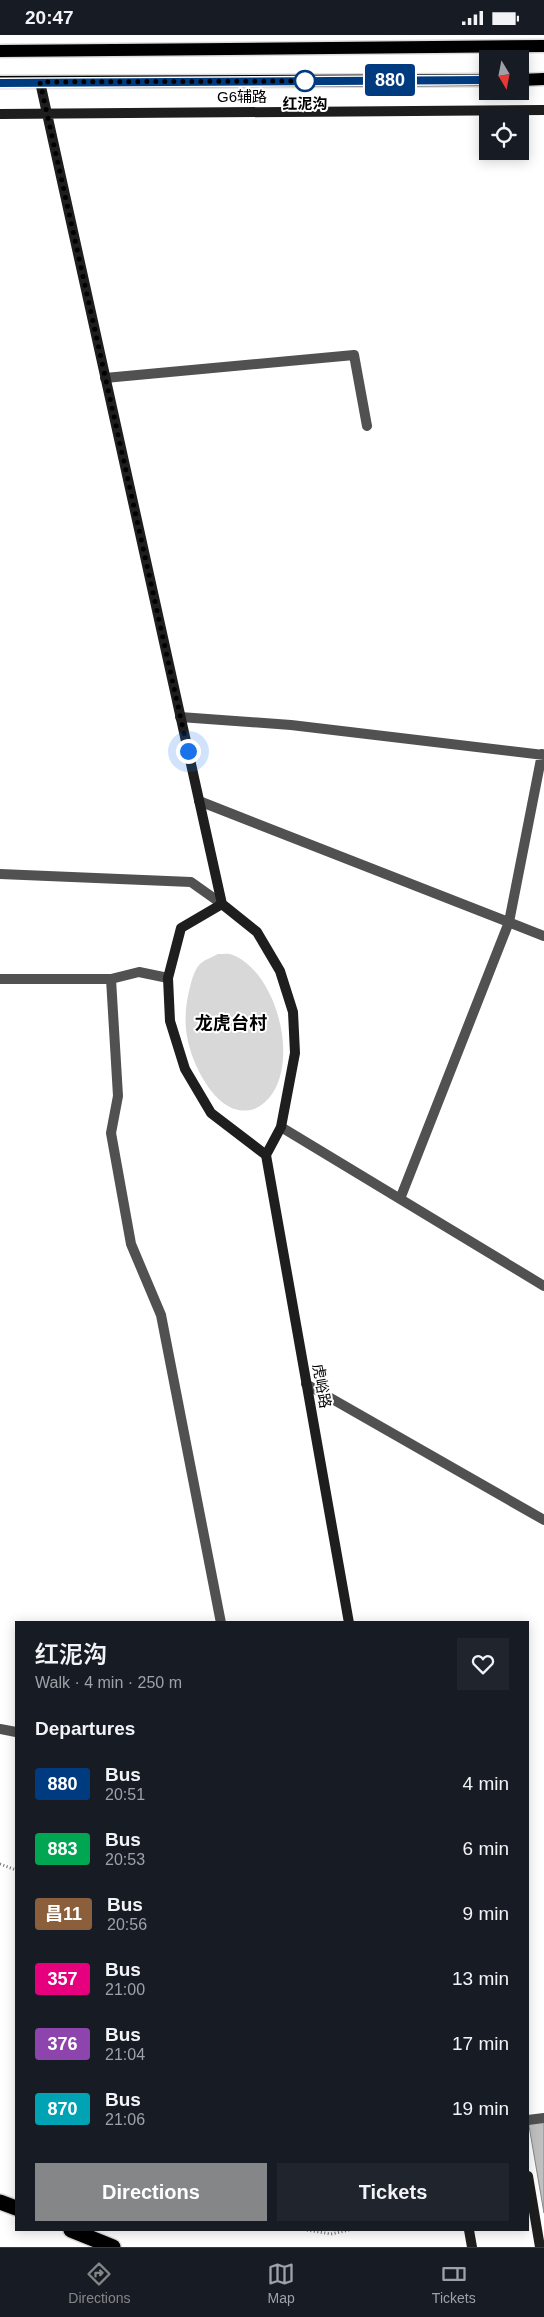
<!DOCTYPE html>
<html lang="en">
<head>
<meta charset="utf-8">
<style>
  :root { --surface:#171b24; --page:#20242c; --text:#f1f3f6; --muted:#9ea1a6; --line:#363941; --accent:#858687 }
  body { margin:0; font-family:Helvetica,"Noto Sans SC",sans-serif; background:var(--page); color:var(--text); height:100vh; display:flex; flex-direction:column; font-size:19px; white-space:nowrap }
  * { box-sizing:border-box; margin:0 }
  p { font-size:16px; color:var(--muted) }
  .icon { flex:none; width:28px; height:28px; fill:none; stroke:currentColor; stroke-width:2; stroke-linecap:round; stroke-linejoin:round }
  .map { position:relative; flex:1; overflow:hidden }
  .side { position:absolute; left:15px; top:1586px; width:514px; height:610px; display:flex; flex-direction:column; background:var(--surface); border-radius:0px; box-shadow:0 2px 12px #0003 }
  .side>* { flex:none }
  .badge { padding:0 10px; border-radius:4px; font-size:18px; line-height:32px }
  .needle { width:32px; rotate:170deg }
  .fabs { position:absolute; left:479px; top:15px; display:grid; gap:10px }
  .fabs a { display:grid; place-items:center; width:50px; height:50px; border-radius:0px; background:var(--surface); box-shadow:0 2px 12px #0003; font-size:25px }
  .you { position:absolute; width:25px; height:25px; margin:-12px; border:4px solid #fff; border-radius:50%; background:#1a73e8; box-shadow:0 0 0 8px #1a73e833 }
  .map>.badge { position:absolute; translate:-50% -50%; box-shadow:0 0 0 2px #fff }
  h2 { padding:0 20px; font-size:19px; line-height:45px }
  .round { display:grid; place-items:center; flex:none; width:52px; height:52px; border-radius:0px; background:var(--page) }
  .summary { display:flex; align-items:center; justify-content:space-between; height:85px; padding:0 20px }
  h1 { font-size:24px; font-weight:600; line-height:38px }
  .primary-button { display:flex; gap:10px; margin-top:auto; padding:10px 20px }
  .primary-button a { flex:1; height:58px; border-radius:0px; background:var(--accent); color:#fff; font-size:20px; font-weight:600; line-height:58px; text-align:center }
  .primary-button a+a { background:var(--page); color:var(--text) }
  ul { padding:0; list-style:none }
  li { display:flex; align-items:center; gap:15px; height:65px; padding:0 20px }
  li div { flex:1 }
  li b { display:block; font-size:19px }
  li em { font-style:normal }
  li .badge { min-width:55px; font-weight:700; text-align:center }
  .status { display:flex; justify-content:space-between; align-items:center; height:35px; padding:0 25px; background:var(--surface); direction:ltr }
  .status svg { height:14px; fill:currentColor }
  .tabs { display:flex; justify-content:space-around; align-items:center; height:70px; border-top:1px solid var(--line); background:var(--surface); font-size:14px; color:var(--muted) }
  .tabs a { display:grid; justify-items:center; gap:2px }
  .tabs .selected { color:var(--accent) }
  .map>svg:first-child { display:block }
  .green { fill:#d8d8d8 }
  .building { fill:#c0c0c0; stroke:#868686 }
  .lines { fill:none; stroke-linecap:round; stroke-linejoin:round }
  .primary-casing { stroke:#dbdbdb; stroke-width:15 }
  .highway-casing { stroke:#dbdbdb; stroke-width:18 }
  .path { stroke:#737373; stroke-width:3; stroke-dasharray:1 2.5; stroke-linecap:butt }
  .lane { stroke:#515151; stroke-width:10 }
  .street { stroke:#515151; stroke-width:10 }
  .secondary { stroke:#1e1e1e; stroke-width:10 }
  .primary { stroke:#000; stroke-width:12 }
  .highway { stroke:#000; stroke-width:15 }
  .line-casing { stroke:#fff; stroke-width:11 }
  .line { stroke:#003b80; stroke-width:8 }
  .walk { stroke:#000; stroke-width:5; stroke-dasharray:0 9 }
  .stop-dot { fill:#fff; stroke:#003b80; stroke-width:2.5 }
  .labels { text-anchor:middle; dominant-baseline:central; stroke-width:4; stroke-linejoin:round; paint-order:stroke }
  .street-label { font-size:15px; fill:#000; stroke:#fff }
  .stop-label { font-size:15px; font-weight:bold; fill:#000; stroke:#fff }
  .quarter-label { font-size:18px; font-weight:bold; fill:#000; stroke:#fff }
</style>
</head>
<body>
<div class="status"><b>20:47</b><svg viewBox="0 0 49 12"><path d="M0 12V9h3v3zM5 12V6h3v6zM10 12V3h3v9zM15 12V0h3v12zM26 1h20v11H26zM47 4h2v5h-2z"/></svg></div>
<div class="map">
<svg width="544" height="2212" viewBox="0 0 544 2212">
  <rect width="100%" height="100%" fill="#fff"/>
  <path class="green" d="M218 919C223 919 229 918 233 920 277 938 300 1027 269 1063 265 1067 260 1072 254 1074 218 1086 191 1028 187 1001 184 984 186 967 190 952 192 944 195 933 201 928 206 924 213 922 218 919Z"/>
  <path class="building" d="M544 2082V2178L528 2085Z"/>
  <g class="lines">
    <defs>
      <path id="primary" d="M0 16 544 11
        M520 45 544 44
        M0 47 488 45"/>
      <path id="highway" d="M0 2167 16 2173
        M71 2195 113 2212"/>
    </defs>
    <use href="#primary" class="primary-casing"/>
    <use href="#highway" class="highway-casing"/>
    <path class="path" d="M0 1829 16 1835
      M307 2195 331 2199 349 2195"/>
    <path class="lane" d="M105 343 354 320 367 391"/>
    <path class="street" d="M180 682 291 690 544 720
      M199 766 544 901
      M0 839 191 847 222 869
      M168 943 139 937 111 944 118 1061 111 1098 131 1209 161 1280 221 1588
      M0 944H111
      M281 1092 544 1251
      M400 1164 509 887 542 719
      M306 1349 544 1485
      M0 1694 16 1697
      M528 2085 544 2083"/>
    <path class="secondary" d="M40 47 222 869 257 897 280 936 293 977 295 1018 281 1092 266 1120 211 1078 185 1034 170 986 168 943 181 893 222 869
      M0 79 544 75
      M266 1120 349 1588
      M528 2141 540 2212
      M469 2195 472 2212"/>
    <use href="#primary" class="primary"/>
    <use href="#highway" class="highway"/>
  </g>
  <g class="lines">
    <defs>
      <path id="line" d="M0 48 488 45"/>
    </defs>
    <use href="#line" class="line-casing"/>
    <use href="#line" class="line"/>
    <path class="walk" d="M188 716 40 47 305 46"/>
  </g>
  <circle class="stop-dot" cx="305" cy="46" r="10"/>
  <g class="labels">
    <g class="street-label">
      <text x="242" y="61">G6辅路</text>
      <text transform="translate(322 1351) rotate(80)">虎峪路</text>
    </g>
    <g class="stop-label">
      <text x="305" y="68">红泥沟</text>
    </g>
    <g class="quarter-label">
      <text x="231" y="988">龙虎台村</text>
    </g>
  </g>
</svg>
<div class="fabs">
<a><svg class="needle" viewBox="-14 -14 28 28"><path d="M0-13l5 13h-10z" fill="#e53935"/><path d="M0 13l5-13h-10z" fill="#9ea1a6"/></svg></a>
<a><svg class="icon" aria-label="locate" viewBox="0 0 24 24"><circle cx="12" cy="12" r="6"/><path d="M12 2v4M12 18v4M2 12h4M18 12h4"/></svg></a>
</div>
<div class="you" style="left:188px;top:716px"></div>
<b class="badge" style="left:390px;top:45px;background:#003b80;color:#fff">880</b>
<section class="side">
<div class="summary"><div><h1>红泥沟</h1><p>Walk · 4 min · 250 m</p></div><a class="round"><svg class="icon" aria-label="heart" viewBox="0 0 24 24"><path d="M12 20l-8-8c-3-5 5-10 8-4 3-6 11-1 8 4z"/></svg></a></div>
<h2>Departures</h2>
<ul>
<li><span class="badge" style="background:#003b80;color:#fff">880</span><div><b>Bus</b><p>20:51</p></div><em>4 min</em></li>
<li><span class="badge" style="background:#00a651;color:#fff">883</span><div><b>Bus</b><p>20:53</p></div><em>6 min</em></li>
<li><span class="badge" style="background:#8b5e3c;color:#fff">昌11</span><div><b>Bus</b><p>20:56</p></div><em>9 min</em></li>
<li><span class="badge" style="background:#e6007e;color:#fff">357</span><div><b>Bus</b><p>21:00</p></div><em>13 min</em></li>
<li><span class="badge" style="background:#8e44ad;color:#fff">376</span><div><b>Bus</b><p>21:04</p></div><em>17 min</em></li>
<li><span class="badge" style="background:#00a3b4;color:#fff">870</span><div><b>Bus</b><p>21:06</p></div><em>19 min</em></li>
</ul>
<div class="primary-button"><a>Directions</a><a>Tickets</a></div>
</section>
</div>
<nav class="tabs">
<a class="selected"><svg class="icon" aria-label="directions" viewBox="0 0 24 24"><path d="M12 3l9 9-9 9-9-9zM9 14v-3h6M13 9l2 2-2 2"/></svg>Directions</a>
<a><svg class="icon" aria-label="map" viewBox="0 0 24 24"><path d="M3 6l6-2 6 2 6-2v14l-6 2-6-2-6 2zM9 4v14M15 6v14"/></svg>Map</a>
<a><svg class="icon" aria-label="tickets" viewBox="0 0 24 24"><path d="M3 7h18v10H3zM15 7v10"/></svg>Tickets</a>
</nav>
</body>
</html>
